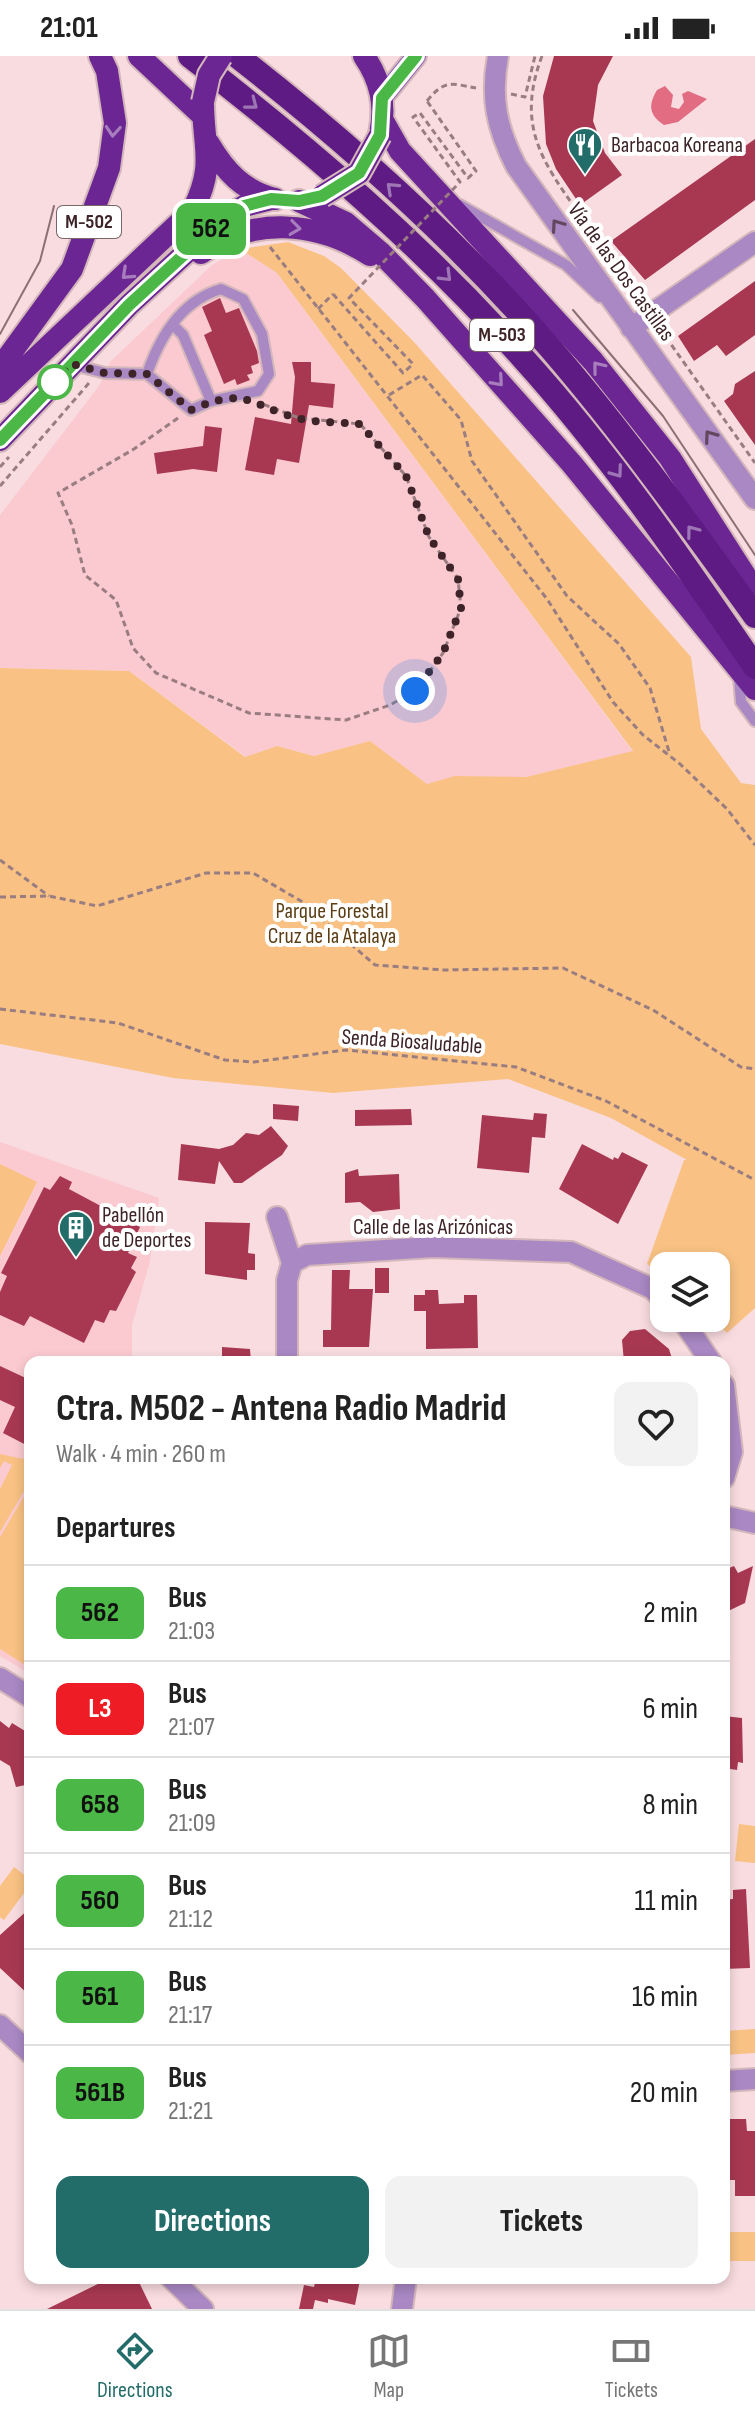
<!DOCTYPE html>
<html lang="en">
<head>
<meta charset="utf-8">
<style>
  :root { --surface:#fff; --page:#f2f2f2; --text:#222; --muted:#767676; --line:#e0e0e0; --accent:#226d69 }
  body { margin:0; font-family:"Sofia Sans Condensed",sans-serif; background:var(--page); color:var(--text); height:100vh; display:flex; flex-direction:column; font-size:30px; white-space:nowrap }
  * { box-sizing:border-box; margin:0 }
  p { font-size:26px; color:var(--muted) }
  .icon { flex:none; width:44px; height:44px; fill:none; stroke:currentColor; stroke-width:2; stroke-linecap:round; stroke-linejoin:round }
  .map { position:relative; flex:1; overflow:hidden }
  .panel { position:absolute; left:24px; top:1300px; width:706px; height:928px; display:flex; flex-direction:column; background:var(--surface); border-radius:16px; box-shadow:0 4px 12px #0003 }
  .panel>* { flex:none }
  .badge { padding:0 16px; border-radius:12px; font-size:28px; line-height:52px }
  .tools { position:absolute; left:650px; top:1196px; display:grid; gap:16px }
  .tools a { display:grid; place-items:center; width:80px; height:80px; border-radius:16px; background:var(--surface); box-shadow:0 4px 12px #0003; font-size:40px }
  .you { position:absolute; width:40px; height:40px; margin:-20px; border:6px solid #fff; border-radius:50%; background:#1a73e8; box-shadow:0 0 0 12px #1a73e833 }
  .map>.badge { position:absolute; translate:-50% -50%; box-shadow:0 0 0 4px #fff }
  h2 { padding:0 32px; font-size:30px; line-height:72px }
  .round { display:grid; place-items:center; flex:none; width:84px; height:84px; border-radius:16px; background:var(--page) }
  .overview { display:flex; align-items:center; justify-content:space-between; height:136px; padding:0 32px }
  h1 { font-size:38px; font-weight:700; line-height:60px }
  .primary-button { display:flex; gap:16px; margin-top:auto; padding:16px 32px }
  .primary-button a { flex:1; height:92px; border-radius:16px; background:var(--accent); color:#fff; font-size:32px; font-weight:700; line-height:92px; text-align:center }
  .primary-button a+a { background:var(--page); color:var(--text) }
  ul { padding:0; list-style:none }
  li { display:flex; align-items:center; gap:24px; height:96px; padding:0 32px; border-top:2px solid var(--line) }
  li div { flex:1 }
  li b { display:block; font-size:30px }
  li em { font-style:normal }
  li .badge { min-width:88px; font-weight:700; text-align:center }
  .status { display:flex; justify-content:space-between; align-items:center; height:56px; padding:0 40px; background:var(--surface); direction:ltr }
  .status svg { height:22px; fill:currentColor }
  .tab-bar { display:flex; justify-content:space-around; align-items:center; height:112px; border-top:2px solid var(--line); background:var(--surface); font-size:22px; color:var(--muted) }
  .tab-bar a { display:grid; justify-items:center; gap:4px }
  .tab-bar .on { color:var(--accent) }
  .map>svg:first-child { display:block }
  .built { fill:#facad0 }
  .green { fill:#f9c284 }
  .water { fill:#e26c82 }
  .building { fill:#a83852 }
  .lines { fill:none; stroke-linecap:round; stroke-linejoin:round }
  .service-casing { stroke:#d4b7bb; stroke-width:14 }
  .minor-casing { stroke:#d4b7bb; stroke-width:24 }
  .secondary-casing { stroke:#d4b7bb; stroke-width:24 }
  .trunk-casing { stroke:#d4b7bb; stroke-width:26 }
  .motorway-casing { stroke:#d4b7bb; stroke-width:28 }
  .path { stroke:#997d81; stroke-width:3; stroke-dasharray:6 4; stroke-linecap:butt }
  .service { stroke:#aa88c4; stroke-width:10 }
  .minor { stroke:#aa88c4; stroke-width:20 }
  .secondary { stroke:#8d59b1; stroke-width:20 }
  .trunk { stroke:#6c2693; stroke-width:22 }
  .motorway { stroke:#5f1b84; stroke-width:24 }
  .tram { stroke:#8b7074; stroke-width:2 }
  .trunk-bridge-casing { stroke:#d4b7bb; stroke-width:26; stroke-linecap:butt }
  .path-bridge { stroke:#997d81; stroke-width:3; stroke-dasharray:6 4; stroke-linecap:butt }
  .trunk-bridge { stroke:#6c2693; stroke-width:22 }
  .oneway { stroke:#9f76b5 }
  .oneway2 { stroke:#a77dbe }
  .oneway3 { stroke:#64475f }
  .line-casing { stroke:#fff; stroke-width:18 }
  .line { stroke:#4ab747; stroke-width:12 }
  .walk { stroke:#3e2428; stroke-width:8; stroke-dasharray:0 14.4 }
  .stop-dot { fill:#fff; stroke:#4ab747; stroke-width:4 }
  .labels { text-anchor:middle; dominant-baseline:central; stroke-width:8; stroke-linejoin:round; paint-order:stroke }
  .shield { fill:#fff; stroke:#786668; stroke-width:2 }
  .shield-label { font-size:20px; font-weight:bold; fill:#3e2428 }
  .poi-label { font-size:22px; fill:#3e2428; stroke:#fff; text-anchor:start }
  .street-label { font-size:22px; fill:#3e2428; stroke:#fff }
  .park-label { font-size:22px; fill:#5d3e14; stroke:#fff }
</style>
</head>
<body>
<div class="status"><b>21:01</b><svg viewBox="0 0 49 12"><path d="M0 12V9h3v3zM5 12V6h3v6zM10 12V3h3v9zM15 12V0h3v12zM26 1h20v11H26zM47 4h2v5h-2z"/></svg></div>
<div class="map">
<svg width="755" height="2253" viewBox="0 0 755 2253">
  <rect width="100%" height="100%" fill="#f9dce0"/>
  <path class="built" d="M240 193 277 217 633 696 526 721 427 728 370 685 314 700 277 690 246 701 129 615 0 612V459L99 330 110 306 212 209Z
    M0 1086 159 1142 150 1205 132 1269V1306H30V1618L0 1600Z"/>
  <path class="green" d="M288 186 324 200 341 212 414 286 691 601 701 673 741 727 755 729V1252L727 1277 712 1262H716V1210H664V1221L647 1208 684 1104H687L611 1062 508 1023 333 1037 173 1022 0 988V612L129 615 245 701 277 690 314 700 370 685 427 728 455 720 526 721 633 695 277 217 240 193Z
    M0 1108 37 1126 0 1200Z
    M30 1393V1425L0 1476V1433L12 1409 4 1405 0 1412V1398L23 1403Z
    M30 1430V1612L0 1593V1481Z
    M739 1768 755 1770V1807L735 1805Z
    M14 1811 30 1823V1829L4 1864 0 1861V1830Z
    M755 1973V1997L724 1999V1975Z
    M724 2176H755V2205H724Z"/>
  <path class="water" d="M665 30 673 39 671 51 679 53 684 46 682 38 688 35 707 43 678 66 664 69C649 59 648 49 657 34Z"/>
  <path class="building" d="M554 0H613L598 29 593 65 605 97 622 119 580 149 556 113 546 88 543 40Z
    M755 83V144L645 224 611 185Z
    M755 225V279L726 300 717 289 694 305 678 280Z
    M220 242 226 257 239 252 257 295 259 307 251 310 253 317 247 319 250 324 237 329 235 323 224 328 204 279 212 275 202 251Z
    M292 306H311V326L335 328 333 352 309 349 299 407 277 403 274 419 245 414 255 361 291 368 295 321Z
    M755 315V389L724 345 733 338 735 328Z
    M205 370 222 372 217 416 193 413 157 418 154 397 203 390Z
    M273 1048 299 1050 298 1065 273 1063Z
    M411 1053 412 1069 355 1070V1054Z
    M534 1057 547 1058 545 1082 532 1081 529 1117 477 1112 482 1059 533 1064Z
    M271 1070 288 1090 282 1099 242 1127H234L219 1105 215 1128 178 1124 181 1088 219 1093 233 1089 246 1077 259 1079Z
    M582 1088 613 1104 614 1101 618 1103 622 1096 648 1109 618 1168 559 1133Z
    M358 1113 359 1120 399 1118 400 1153 373 1156 360 1146 345 1147V1117Z
    M60 1120 72 1126 69 1133 140 1171 128 1197 137 1201 131 1212 136 1216 116 1255 110 1254 104 1267 95 1264 84 1287 30 1260 24 1270 0 1259V1236L7 1220 1 1217 44 1131 50 1134Z
    M205 1166 250 1167 248 1197 255 1198V1214H247V1224L205 1218Z
    M375 1212H389V1237H375Z
    M332 1214H350L349 1233H373L369 1291H323V1274H331Z
    M425 1234H438L439 1248 464 1247V1239H477L478 1292 426 1293V1255H414V1239H425Z
    M645 1273 669 1293 673 1306H624L622 1284 630 1275Z
    M222 1291 250 1293 251 1306H222Z
    M0 1310 30 1324V1391L3 1377 15 1351 0 1344Z
    M734 1510 738 1517 753 1510 745 1547 724 1557V1514Z
    M724 1660 742 1662 743 1707 738 1706 737 1714 724 1712Z
    M0 1665 9 1672 12 1667 30 1678V1728L16 1731 10 1710 0 1704Z
    M746 1833 750 1912 724 1913V1844L733 1843V1834Z
    M30 1852V1940L0 1912V1879Z
    M724 2063H746L747 2075H755V2140H735V2124H729V2091H724Z
    M110 2222H137L152 2253H47Z
    M316 2222 360 2224 355 2249 328 2243V2247L315 2244 313 2253H299L304 2229 314 2231Z"/>
  <g class="lines">
    <defs>
      <path id="service" d="M460 149 566 209 600 241
        M173 269 183 279 211 345
        M74 309 105 317 147 318 191 354 211 345 258 335 269 318 262 278 243 243 221 233C181 245 160 280 147 318
        M739 622 741 646 755 665"/>
      <path id="minor" d="M498 0C490 42 497 73 516 110L755 443
        M631 272 755 186
        M277 1161 292 1207
        M681 1262 711 1306
        M287 1306V1224L292 1207 307 1199 433 1191 571 1196 653 1233 664 1245
        M724 1329 732 1396 724 1422
        M724 1460 755 1467
        M0 1622 30 1641
        M0 1969 30 1997
        M724 2025 755 2023
        M171 2222 203 2253
        M402 2253 406 2222"/>
      <path id="secondary" d="M382 42 416 0"/>
      <path id="trunk" d="M139 0 203 60
        M364 0C381 25 386 49 380 78
        M383 65 400 95 593 305 670 402 755 535
        M209 88C225 115 243 135 275 143
        M299 145 346 167 380 196 425 242 572 408 755 633
        M201 197C253 160 317 165 370 199
        M0 312 72 213 109 112 115 67 107 15 100 0
        M0 336 193 154C216 108 203 92 203 46
        M0 384 129 249 214 171 244 150 271 143"/>
      <path id="motorway" d="M190 0C309 92 422 189 522 301 609 397 682 504 755 611
        M237 0C350 88 458 185 552 294 625 379 690 470 755 560"/>
    </defs>
    <use href="#service" class="service-casing"/>
    <use href="#minor" class="minor-casing"/>
    <use href="#secondary" class="secondary-casing"/>
    <use href="#trunk" class="trunk-casing"/>
    <use href="#motorway" class="motorway-casing"/>
    <path class="path" d="M542 0C516 69 541 104 580 159 601 188 621 216 641 245
      M511 38 525 41 535 0
      M427 45C444 24 450 27 476 32
      M270 191 547 543 613 646 643 679 680 708 727 753 755 789
      M318 253 333 238
      M667 270 668 284 755 407
      M389 339 422 319 461 364 472 405 567 540 619 588 650 632 670 699
      M178 362 134 393 58 437 72 469 85 519 116 544 133 592 156 617 249 657 346 664 390 649 415 635 443 597 461 552 458 523 429 481 406 420 360 368 299 362 260 347
      M0 411 9 401
      M0 430 89 327
      M0 804 49 840
      M0 841 49 840 97 850 206 817H253L301 845 375 909 444 914 563 912 653 954 741 1011 755 1013
      M0 953 118 967 225 1004 254 1006 346 994 516 1011 606 1045 755 1124"/>
    <use href="#service" class="service"/>
    <use href="#minor" class="minor"/>
    <use href="#secondary" class="secondary"/>
    <use href="#trunk" class="trunk"/>
    <use href="#motorway" class="motorway"/>
    <path class="tram" d="M573 254 663 360 755 499
      M0 278 40 205 54 150"/>
    <defs>
      <path id="trunk-bridge" d="M203 46 209 19 221 0
        M322 140 359 117 380 79"/>
    </defs>
    <use href="#trunk-bridge" class="trunk-bridge-casing"/>
    <path class="path-bridge" d="M333 238 403 317 413 308 349 242 460 126 413 61 420 57 468 122 476 115 427 45"/>
    <use href="#trunk-bridge" class="trunk-bridge"/>
  </g>
  <defs><path id="oneway-chevron" d="M-2-3.5L2.5 0L-2 3.5" fill="none" stroke-width="1.6" stroke-linecap="round" stroke-linejoin="round" transform="scale(2)"/></defs>
  <g class="oneway">
    <use href="#oneway-chevron" transform="translate(252 48) rotate(38)"/>
    <use href="#oneway-chevron" transform="translate(392 132) rotate(-137)"/>
    <use href="#oneway-chevron" transform="translate(446 220) rotate(45)"/>
    <use href="#oneway-chevron" transform="translate(617 416) rotate(54)"/>
    <use href="#oneway-chevron" transform="translate(692 475) rotate(-127)"/>
  </g>
  <g class="oneway2">
    <use href="#oneway-chevron" transform="translate(113 75) rotate(94)"/>
    <use href="#oneway-chevron" transform="translate(295 172) rotate(7)"/>
    <use href="#oneway-chevron" transform="translate(127 218) rotate(137)"/>
    <use href="#oneway-chevron" transform="translate(598 311) rotate(-129)"/>
    <use href="#oneway-chevron" transform="translate(498 325) rotate(49)"/>
  </g>
  <g class="oneway3">
    <use href="#oneway-chevron" transform="translate(557 169) rotate(-125)"/>
    <use href="#oneway-chevron" transform="translate(710 380) rotate(-126)"/>
  </g>
  <g class="lines">
    <defs>
      <path id="line" d="M0 384 129 249 214 171 244 150 271 143 299 145 322 140 359 117 380 79 382 42 416 0"/>
    </defs>
    <use href="#line" class="line-casing"/>
    <use href="#line" class="line"/>
    <path class="walk" d="M55 326 72 308 105 317 147 318 191 354C246 330 247 348 297 362 317 367 340 366 360 368L406 420 429 481 458 523 461 552 443 597 415 635"/>
  </g>
  <defs>
    <symbol id="restaurant-pin" viewBox="-11 -11 22 30"><path d="M0 17L-7.5 6A9.5 9.5 0 1 1 7.5 6Z" fill="#226d69" stroke="#fff"/><path d="M-5-6h1v4h1v-4h1v4h1v-4h1v5L-1.5 .5V6h-2V.5L-5-1ZM5-6V6H3V1.5H1.5Q1.5-4 5-6Z" fill="#fff"/></symbol>
    <symbol id="building-pin" viewBox="-11 -11 22 30"><path d="M0 17L-7.5 6A9.5 9.5 0 1 1 7.5 6Z" fill="#226d69" stroke="#fff"/><path d="M-4-6H4V6H1V3H-1V6H-4ZM-2.5-4.3h1.7v1.8h-1.7ZM.8-4.3h1.7v1.8H.8ZM-2.5-1h1.7V.8h-1.7ZM.8-1h1.7V.8H.8Z" fill="#fff"/></symbol>
  </defs>
  <g fill-rule="evenodd">
    <use href="#restaurant-pin" x="565" y="69" width="40" height="54"/>
    <use href="#building-pin" x="56" y="1152" width="40" height="54"/>
  </g>
  <circle class="stop-dot" cx="55" cy="326" r="16"/>
  <g class="labels">
    <g class="shield">
      <rect x="57" y="150" width="64" height="32" rx="6"/>
      <rect x="470" y="263" width="64" height="32" rx="6"/>
    </g>
    <g class="shield-label">
      <text x="89" y="166">M-502</text>
      <text x="502" y="279">M-503</text>
    </g>
    <g class="poi-label">
      <text x="611" y="89">Barbacoa Koreana</text>
      <text x="102" y="1159">Pabellón<tspan x="102" dy="25">de Deportes</tspan></text>
    </g>
    <g class="street-label">
      <text transform="translate(621 216) rotate(54)">Vía de las Dos Castillas</text>
      <text transform="translate(412 986) rotate(4)">Senda Biosaludable</text>
      <text x="433" y="1171">Calle de las Arizónicas</text>
    </g>
    <g class="park-label">
      <text x="332" y="855">Parque Forestal<tspan x="332" dy="25">Cruz de la Atalaya</tspan></text>
    </g>
  </g>
</svg>
<div class="tools">
<a><svg class="icon" aria-label="layers" viewBox="0 0 24 24"><path d="M12 4l9 5-9 5-9-5zM3 14l9 5 9-5"/></svg></a>
</div>
<div class="you" style="left:415px;top:635px"></div>
<b class="badge" style="left:211px;top:173px;background:#4ab747;color:#111">562</b>
<section class="panel">
<div class="overview"><div><h1>Ctra. M502 - Antena Radio Madrid</h1><p>Walk · 4 min · 260 m</p></div><a class="round"><svg class="icon" aria-label="heart" viewBox="0 0 24 24"><path d="M12 20l-8-8c-3-5 5-10 8-4 3-6 11-1 8 4z"/></svg></a></div>
<h2>Departures</h2>
<ul>
<li><span class="badge" style="background:#4ab747;color:#111">562</span><div><b>Bus</b><p>21:03</p></div><em>2 min</em></li>
<li><span class="badge" style="background:#ee1c25;color:#fff">L3</span><div><b>Bus</b><p>21:07</p></div><em>6 min</em></li>
<li><span class="badge" style="background:#4ab747;color:#111">658</span><div><b>Bus</b><p>21:09</p></div><em>8 min</em></li>
<li><span class="badge" style="background:#4ab747;color:#111">560</span><div><b>Bus</b><p>21:12</p></div><em>11 min</em></li>
<li><span class="badge" style="background:#4ab747;color:#111">561</span><div><b>Bus</b><p>21:17</p></div><em>16 min</em></li>
<li><span class="badge" style="background:#4ab747;color:#111">561B</span><div><b>Bus</b><p>21:21</p></div><em>20 min</em></li>
</ul>
<div class="primary-button"><a>Directions</a><a>Tickets</a></div>
</section>
</div>
<nav class="tab-bar">
<a class="on"><svg class="icon" aria-label="directions" viewBox="0 0 24 24"><path d="M12 3l9 9-9 9-9-9zM9 14v-3h6M13 9l2 2-2 2"/></svg>Directions</a>
<a><svg class="icon" aria-label="map" viewBox="0 0 24 24"><path d="M3 6l6-2 6 2 6-2v14l-6 2-6-2-6 2zM9 4v14M15 6v14"/></svg>Map</a>
<a><svg class="icon" aria-label="tickets" viewBox="0 0 24 24"><path d="M3 7h18v10H3zM15 7v10"/></svg>Tickets</a>
</nav>
</body>
</html>
